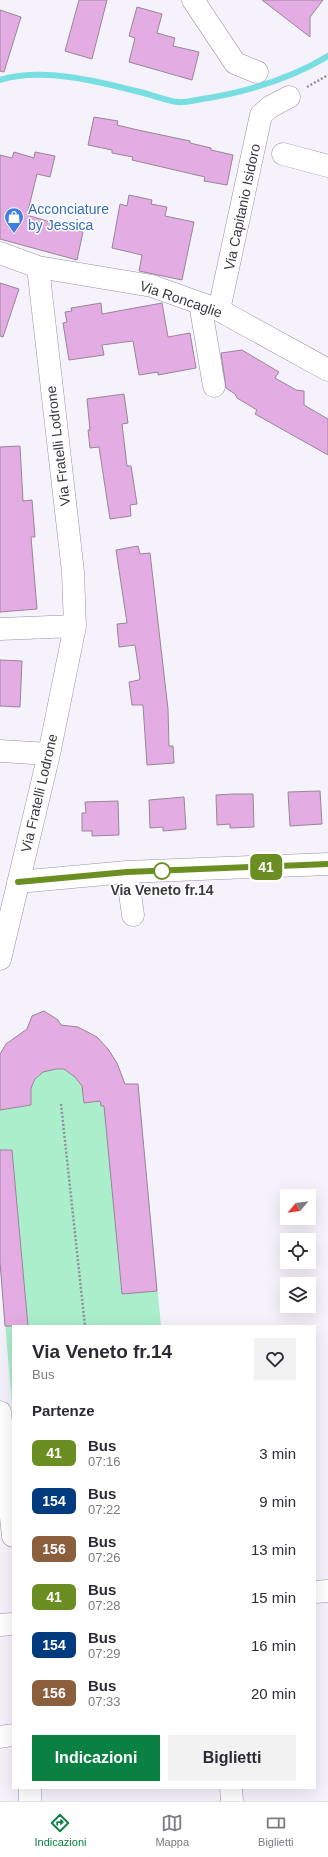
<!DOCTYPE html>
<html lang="it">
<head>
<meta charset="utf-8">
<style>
  :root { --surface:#fff; --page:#f2f2f3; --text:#2b2b33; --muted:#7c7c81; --line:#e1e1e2; --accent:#0b8043 }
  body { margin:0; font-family:Helvetica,sans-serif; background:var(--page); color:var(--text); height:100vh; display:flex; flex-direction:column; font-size:15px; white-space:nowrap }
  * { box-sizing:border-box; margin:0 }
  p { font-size:13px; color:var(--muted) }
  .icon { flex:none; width:22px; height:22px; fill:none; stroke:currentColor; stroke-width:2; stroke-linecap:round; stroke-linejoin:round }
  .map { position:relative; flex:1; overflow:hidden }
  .side { position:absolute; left:12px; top:1325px; width:304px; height:464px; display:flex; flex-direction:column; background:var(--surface); border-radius:0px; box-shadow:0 4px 16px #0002 }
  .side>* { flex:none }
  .badge { padding:0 8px; border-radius:6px; font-size:14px; line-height:26px }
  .needle { width:26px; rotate:241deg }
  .buttons { position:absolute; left:280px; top:1189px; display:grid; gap:8px }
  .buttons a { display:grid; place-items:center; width:36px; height:36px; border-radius:0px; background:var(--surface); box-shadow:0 4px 16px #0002; font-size:20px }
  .map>.badge { position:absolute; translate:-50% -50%; box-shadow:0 0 0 2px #fff }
  h2 { padding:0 20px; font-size:15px; line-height:36px }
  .round { display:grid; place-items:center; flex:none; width:42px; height:42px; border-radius:0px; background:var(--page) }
  .head { display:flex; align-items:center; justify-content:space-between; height:68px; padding:0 20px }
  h1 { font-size:19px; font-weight:600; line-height:30px }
  .button { display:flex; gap:8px; margin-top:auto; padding:8px 20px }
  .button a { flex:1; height:46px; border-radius:0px; background:var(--accent); color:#fff; font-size:16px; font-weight:600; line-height:46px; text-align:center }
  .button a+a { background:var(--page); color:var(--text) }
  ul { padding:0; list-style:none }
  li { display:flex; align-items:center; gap:12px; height:48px; padding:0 20px }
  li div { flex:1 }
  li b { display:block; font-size:15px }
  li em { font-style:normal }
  li .badge { min-width:44px; font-weight:700; text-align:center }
  .menu { display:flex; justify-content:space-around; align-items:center; height:56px; border-top:1px solid var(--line); background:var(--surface); font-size:11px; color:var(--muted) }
  .menu a { display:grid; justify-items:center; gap:2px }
  .menu .current { color:var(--accent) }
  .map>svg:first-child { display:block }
  .green { fill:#aec }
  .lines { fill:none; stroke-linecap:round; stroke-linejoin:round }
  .stream { stroke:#78dee1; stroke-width:6 }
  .building { fill:#e3ace2; stroke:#988697 }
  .minor-casing { stroke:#9991a7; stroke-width:23 }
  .path { stroke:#928f98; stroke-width:2.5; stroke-dasharray:2 2; stroke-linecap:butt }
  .minor { stroke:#fff; stroke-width:22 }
  .line-casing { stroke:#fff; stroke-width:9 }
  .line { stroke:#6b8e23; stroke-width:6 }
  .stop-dot { fill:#fff; stroke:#6b8e23; stroke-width:2 }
  .labels { text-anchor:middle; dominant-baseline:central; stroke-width:3; stroke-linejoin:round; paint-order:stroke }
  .street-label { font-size:14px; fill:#3c3841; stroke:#fff }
  .shop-label { font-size:14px; fill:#366cbe; stroke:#fff; text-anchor:start }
  .stop-label { font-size:14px; font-weight:bold; fill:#3c3841; stroke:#fff }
</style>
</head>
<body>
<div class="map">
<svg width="328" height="1801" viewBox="0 0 328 1801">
  <rect width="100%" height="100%" fill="#f5f2fc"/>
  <path class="green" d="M44 1011 58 1020 61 1025C100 1030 112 1050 125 1084H138L161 1326H13V1417L0 1262V1054L6 1044 27 1029 32 1016Z"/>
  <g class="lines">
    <path class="stream" d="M0 80C43 67 97 81 140 92 153 95 166 101 178 102 186 103 195 100 202 99 246 92 290 79 328 56"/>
  </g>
  <path class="building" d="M79 0H107L92 59 65 51Z
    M262 0H323L310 17V37Z
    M137 7 162 14 157 33 175 38 173 46 199 52 192 80 129 62 135 38 129 36Z
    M0 10 21 17 4 72 0 71Z
    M94 117 118 121 117 125 138 130 190 141V143L211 148V150L233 155 227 185 204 181 205 177 132 160 133 157 112 153V150L88 145Z
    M14 152 34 158 35 152 55 156 50 177 37 174 27 215 83 232 77 260 0 239V155L12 158Z
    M129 195 152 200 151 204 167 207 165 216 194 222 182 280 139 271 142 255 112 248 120 204 127 206Z
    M0 283 19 289 3 337 0 336Z
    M101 303 102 314 162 303 168 337 190 333 196 368 158 375V372L139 375 133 341 102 345 104 355 69 360 63 323 67 322 65 312 72 311 71 308Z
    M242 350 279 372 275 378 296 390 304 391V405L328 419V455L255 414 257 410 237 398 235 394 226 388 221 353Z
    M124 394 128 423 122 424 127 466H131L137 504 130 505 131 516 110 519 99 447 90 448 88 430H90L87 399Z
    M20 446 23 501 32 500 35 537H31L37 609 0 612V447Z
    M138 546 140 554 150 553 168 709 169 746H173L174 763 147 765 143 705H132L129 682 139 680 140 678 135 645 119 647 117 624 127 623 116 550Z
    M0 660 22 661 20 707 0 706Z
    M320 791 322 824 290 826 288 792Z
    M233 794H253L254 827 230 828V824L217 825 216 795Z
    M184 797 186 829 163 831V827L150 828 149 800Z
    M118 801 119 835 92 836V831H82V813H86L85 802Z
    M44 1011 58 1020 61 1025 78 1027 97 1037 108 1049 117 1063 125 1084H138L157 1291 122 1294 104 1106H101L100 1101 84 1103 82 1086 75 1077 64 1069H56L43 1072 35 1079 31 1088V1105L0 1110V1054L6 1044 27 1029 32 1016Z
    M0 1150H12L28 1326H5L0 1262Z"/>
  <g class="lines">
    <defs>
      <path id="minor" d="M193 0 235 63 257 72
        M283 154 328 166
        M0 253 38 267 152 286 219 310 328 370
        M200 303 214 386
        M219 310 261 115 270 107 289 97
        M0 629 75 626
        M0 751 49 754
        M127 872 133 915
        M18 882 127 872 328 864
        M0 959 49 754 75 626 73 572 38 267
        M0 1412 13 1536
        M315 1592 328 1591
        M0 1625 13 1624
        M0 1737 13 1735
        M231 1788 232 1801
        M30 1801V1788"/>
    </defs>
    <use href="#minor" class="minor-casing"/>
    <path class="path" d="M307 87 328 75
      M61 1104 85 1326"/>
    <use href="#minor" class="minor"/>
  </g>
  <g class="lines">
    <defs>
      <path id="line" d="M18 882 127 872 328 864"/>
    </defs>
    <use href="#line" class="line-casing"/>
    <use href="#line" class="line"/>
  </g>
  <defs>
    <symbol id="shop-pin" viewBox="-11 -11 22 30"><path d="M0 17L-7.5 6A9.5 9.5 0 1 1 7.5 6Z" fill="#3f7fe0" stroke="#fff"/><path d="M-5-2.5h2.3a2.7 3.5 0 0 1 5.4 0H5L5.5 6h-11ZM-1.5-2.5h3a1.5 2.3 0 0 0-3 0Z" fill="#fff"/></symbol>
  </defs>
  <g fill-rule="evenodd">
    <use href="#shop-pin" x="3" y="206" width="22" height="30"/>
  </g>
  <circle class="stop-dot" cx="162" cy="871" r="8"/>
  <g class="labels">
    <g class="street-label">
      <text transform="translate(242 207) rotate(-78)">Via Capitanio Isidoro</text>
      <text transform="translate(181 299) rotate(19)">Via Roncaglie</text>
      <text transform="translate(58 446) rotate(-97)">Via Fratelli Lodrone</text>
      <text transform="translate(39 793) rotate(-77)">Via Fratelli Lodrone</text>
    </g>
    <g class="shop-label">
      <text x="28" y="209">Acconciature<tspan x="28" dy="16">by Jessica</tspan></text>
    </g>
    <g class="stop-label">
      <text x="162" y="890">Via Veneto fr.14</text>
    </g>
  </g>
</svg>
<div class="buttons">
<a><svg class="needle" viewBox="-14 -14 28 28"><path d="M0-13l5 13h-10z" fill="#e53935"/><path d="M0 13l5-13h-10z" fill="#7c7c81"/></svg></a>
<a><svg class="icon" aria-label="locate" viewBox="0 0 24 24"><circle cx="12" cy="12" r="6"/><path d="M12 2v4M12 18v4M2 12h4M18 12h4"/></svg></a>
<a><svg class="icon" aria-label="layers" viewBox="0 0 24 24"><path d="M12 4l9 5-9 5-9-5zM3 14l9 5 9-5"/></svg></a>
</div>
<b class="badge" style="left:266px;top:867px;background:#6b8e23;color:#fff">41</b>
<section class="side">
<div class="head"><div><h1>Via Veneto fr.14</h1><p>Bus</p></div><a class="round"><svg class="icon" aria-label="heart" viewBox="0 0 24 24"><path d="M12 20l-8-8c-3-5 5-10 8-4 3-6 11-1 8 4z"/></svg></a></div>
<h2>Partenze</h2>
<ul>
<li><span class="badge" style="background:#6b8e23;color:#fff">41</span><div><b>Bus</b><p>07:16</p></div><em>3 min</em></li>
<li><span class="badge" style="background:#003b80;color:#fff">154</span><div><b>Bus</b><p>07:22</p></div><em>9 min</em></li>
<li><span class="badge" style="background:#8b5e3c;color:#fff">156</span><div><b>Bus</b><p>07:26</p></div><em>13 min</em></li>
<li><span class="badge" style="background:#6b8e23;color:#fff">41</span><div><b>Bus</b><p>07:28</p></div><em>15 min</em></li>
<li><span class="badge" style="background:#003b80;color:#fff">154</span><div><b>Bus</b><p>07:29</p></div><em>16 min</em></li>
<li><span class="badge" style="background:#8b5e3c;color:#fff">156</span><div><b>Bus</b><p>07:33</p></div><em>20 min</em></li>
</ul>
<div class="button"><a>Indicazioni</a><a>Biglietti</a></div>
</section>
</div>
<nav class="menu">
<a class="current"><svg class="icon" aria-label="directions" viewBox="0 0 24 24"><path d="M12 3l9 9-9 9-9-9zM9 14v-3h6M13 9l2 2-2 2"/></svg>Indicazioni</a>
<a><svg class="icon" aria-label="map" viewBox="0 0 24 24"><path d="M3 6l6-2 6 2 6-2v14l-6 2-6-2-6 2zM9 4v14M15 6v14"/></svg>Mappa</a>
<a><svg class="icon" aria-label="tickets" viewBox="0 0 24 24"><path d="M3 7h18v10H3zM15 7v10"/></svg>Biglietti</a>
</nav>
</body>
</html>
